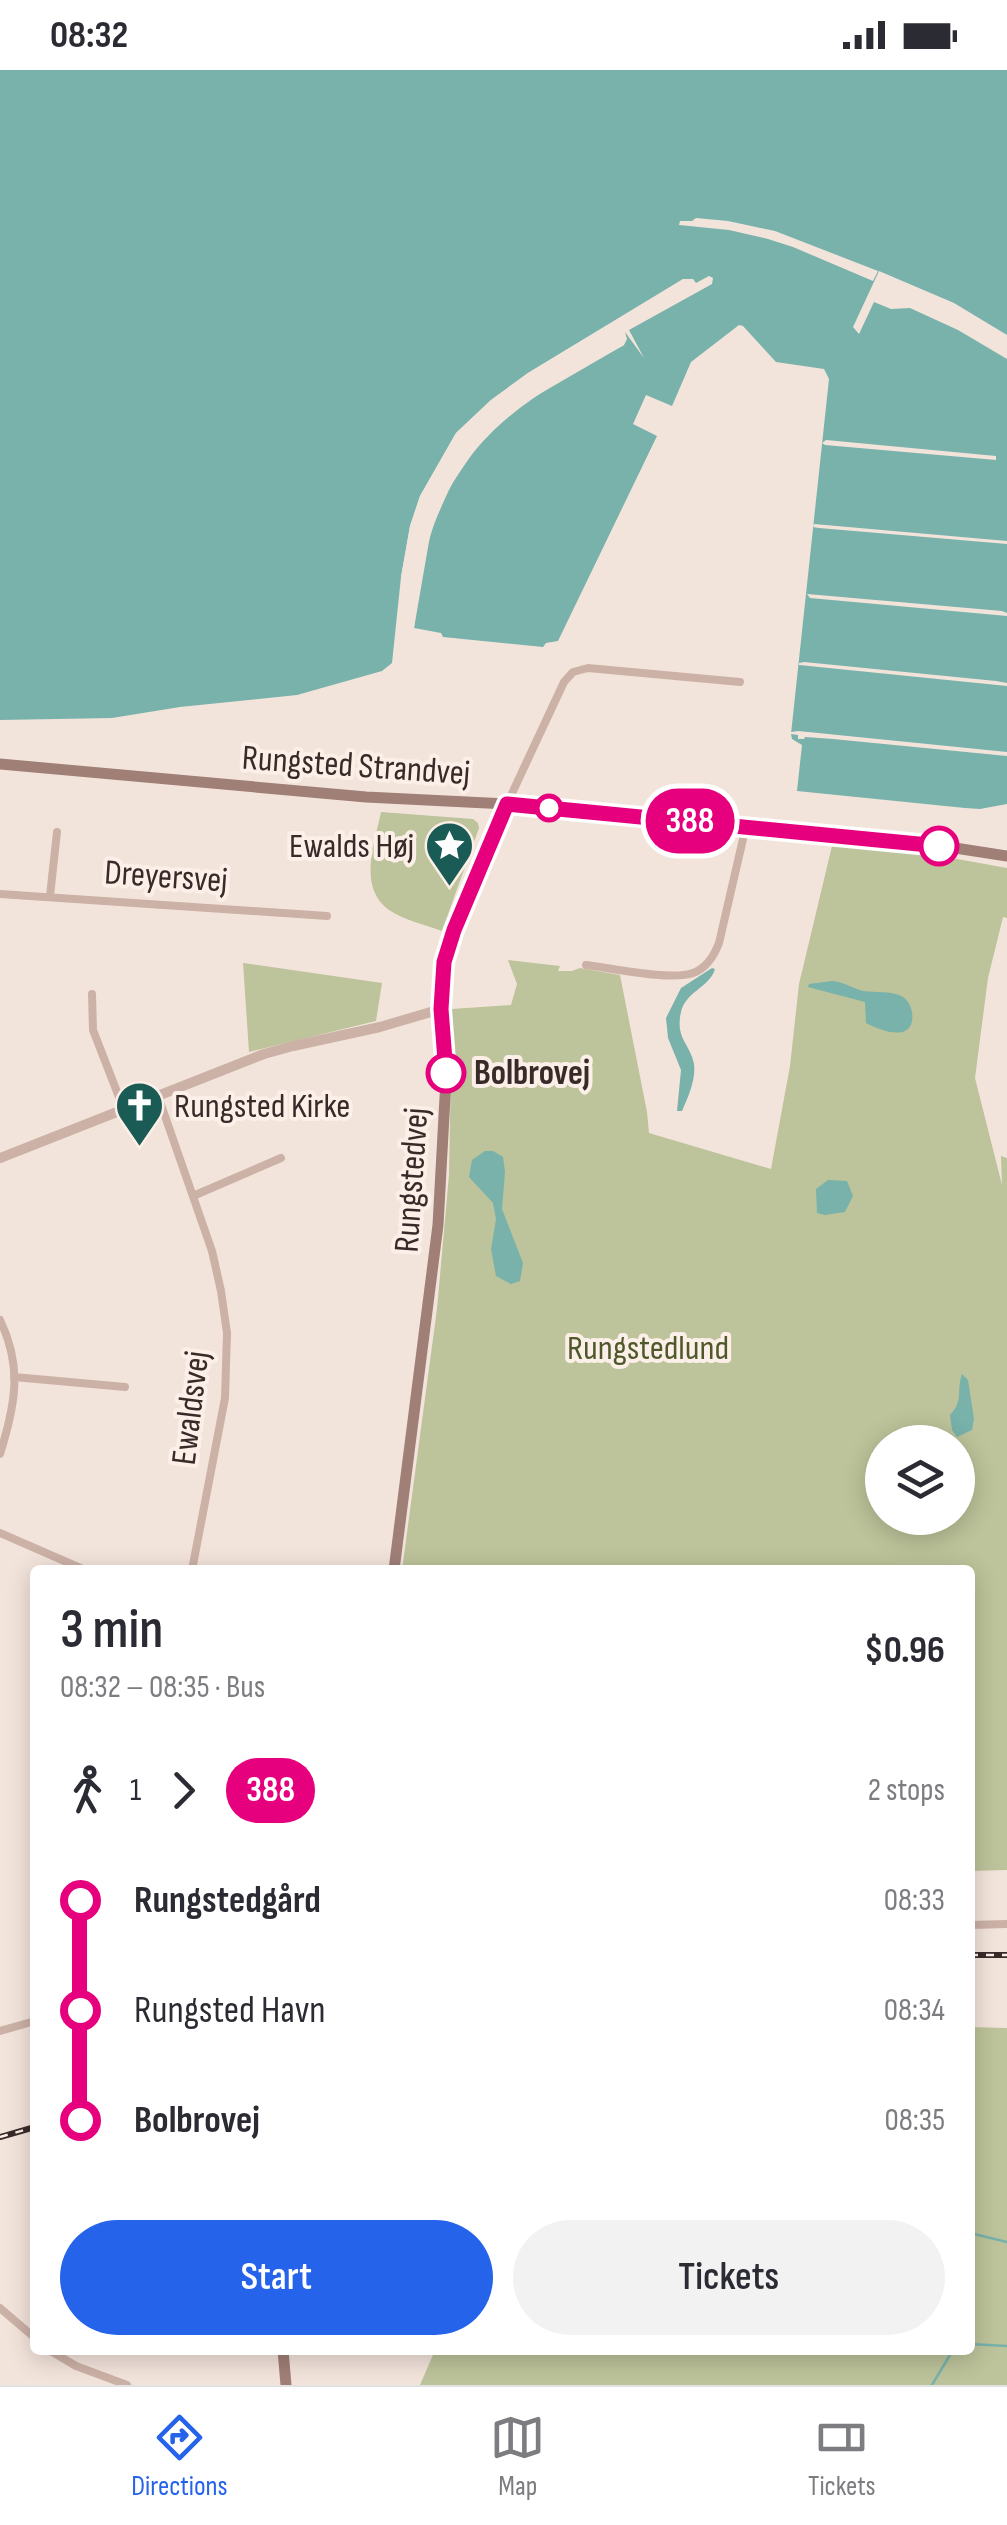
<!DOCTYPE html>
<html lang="en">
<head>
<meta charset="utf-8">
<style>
  :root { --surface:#fff; --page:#f2f2f3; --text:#2b2b33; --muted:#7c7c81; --line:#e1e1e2; --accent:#2563eb }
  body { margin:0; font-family:"Sofia Sans Condensed",sans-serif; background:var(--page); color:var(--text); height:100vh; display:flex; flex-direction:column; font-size:38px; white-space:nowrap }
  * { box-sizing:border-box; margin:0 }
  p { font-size:32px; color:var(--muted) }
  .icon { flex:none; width:55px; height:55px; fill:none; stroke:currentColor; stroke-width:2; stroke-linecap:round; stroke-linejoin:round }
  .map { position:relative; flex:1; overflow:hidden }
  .panel { position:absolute; left:30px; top:1495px; width:945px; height:790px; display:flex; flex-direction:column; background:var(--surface); border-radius:10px; box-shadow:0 5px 25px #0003 }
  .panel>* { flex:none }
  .badge { padding:0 20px; border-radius:32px; font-size:35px; line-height:65px }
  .buttons { position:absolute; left:865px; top:1355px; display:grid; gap:20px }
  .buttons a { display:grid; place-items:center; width:110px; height:110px; border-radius:50%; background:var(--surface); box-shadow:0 5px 25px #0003; font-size:50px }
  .map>.badge { position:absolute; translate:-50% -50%; box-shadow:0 0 0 5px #fff }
  .legs { display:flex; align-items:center; gap:15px; height:110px; padding:0 30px; font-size:32px }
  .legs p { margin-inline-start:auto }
  .summary { display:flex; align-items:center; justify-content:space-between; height:170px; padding:0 30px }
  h1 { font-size:55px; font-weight:600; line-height:75px }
  .cta { display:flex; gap:20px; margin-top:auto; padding:20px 30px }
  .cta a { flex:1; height:115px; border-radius:60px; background:var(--accent); color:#fff; font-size:40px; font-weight:600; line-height:115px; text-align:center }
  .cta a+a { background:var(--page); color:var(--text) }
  ul { padding:0 30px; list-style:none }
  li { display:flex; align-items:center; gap:35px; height:110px; font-size:38px }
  li i { display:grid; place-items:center; width:15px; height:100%; margin:0 12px; background:currentColor }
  li i::after { content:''; width:25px; height:25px; margin:-12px; border:8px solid; border-radius:50%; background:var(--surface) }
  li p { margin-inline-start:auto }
  li:first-child i { background:linear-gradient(#0000 50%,currentColor 0) }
  li:last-child i { background:linear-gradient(currentColor 50%,#0000 0) }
  .status { display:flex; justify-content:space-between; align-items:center; height:70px; padding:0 50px; background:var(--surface); direction:ltr }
  .status svg { height:28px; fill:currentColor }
  .menu { display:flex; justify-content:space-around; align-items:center; height:140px; border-top:2px solid var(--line); background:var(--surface); font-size:28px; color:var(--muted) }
  .menu a { display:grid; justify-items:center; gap:5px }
  .menu .active { color:var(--accent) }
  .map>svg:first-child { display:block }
  .green { fill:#bdc39a; fill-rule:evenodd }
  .water { fill:#78b2ab }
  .pier { fill:#f3e4db }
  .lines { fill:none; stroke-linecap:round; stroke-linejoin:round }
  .stream { stroke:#78b2ab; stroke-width:2.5 }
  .minor { stroke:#ccb1a6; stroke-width:8 }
  .tertiary { stroke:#ccb1a6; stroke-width:10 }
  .secondary { stroke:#a07f77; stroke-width:11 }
  .rail-casing { stroke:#382a28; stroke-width:6 }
  .rail { stroke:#fbefe8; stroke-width:2.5; stroke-dasharray:8; stroke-linecap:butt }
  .line-1-casing { stroke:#fff; stroke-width:22 }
  .line-1 { stroke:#e6007e; stroke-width:15 }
  .stop-1-dot { fill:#fff; stroke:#e6007e; stroke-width:5 }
  .labels { text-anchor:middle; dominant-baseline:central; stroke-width:8; stroke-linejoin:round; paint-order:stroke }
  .street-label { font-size:35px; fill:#382a28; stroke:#fbefe8 }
  .poi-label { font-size:35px; fill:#382a28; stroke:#fbefe8; text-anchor:end }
  .stop-label { font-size:35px; font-weight:bold; fill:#382a28; stroke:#fbefe8; text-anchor:start }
  .park-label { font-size:35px; fill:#4f582a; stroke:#fbefe8 }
</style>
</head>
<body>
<div class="status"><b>08:32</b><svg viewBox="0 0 49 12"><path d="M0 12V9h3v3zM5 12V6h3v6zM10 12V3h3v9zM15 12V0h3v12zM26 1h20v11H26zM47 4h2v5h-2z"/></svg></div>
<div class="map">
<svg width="1007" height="2315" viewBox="0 0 1007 2315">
  <rect width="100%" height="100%" fill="#f3e4db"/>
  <path class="green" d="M381 742 473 749 478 753 479 758 442 861C425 855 404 850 389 840 357 817 375 772 381 742Z
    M832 776 935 785 1007 798V848L1003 847 988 908 975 1008 1002 1115 1001 1086 1007 1088V1800L970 1801V1500H708L686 1497 684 1500H402L437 1239 449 1105 452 939 511 935 517 914 508 890 560 896 558 901H572L580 898 620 905 647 1042 649 1063 771 1099 790 996 799 914ZM882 1372H958V1448H882Z
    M243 893 382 913 376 951 249 982Z
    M970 1957 1007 1958V2315H420L435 2280H970Z"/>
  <path class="water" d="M0 0H1007V265L954 233 879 201 853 257 859 264 874 232 891 239 910 238 958 260 1007 289V734L980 739 965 738 797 721 802 675 792 669 791 664 829 309 824 299 776 292 743 256 739 255 691 292 672 336 646 325 633 354 657 366 558 571 546 573 543 577 443 567 441 563 414 558C418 530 421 501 428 474 458 365 531 325 624 275L623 259 696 217 682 210 528 303 491 330 456 363 420 426 410 456 401 507 392 593 382 601 297 625 180 637 112 648 0 650Z
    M712 898 715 899C710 917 685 922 681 942 675 969 690 973 694 994 696 1010 688 1027 682 1041H677L681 1000 668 968 666 948 681 918Z
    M832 911C844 912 852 918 863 921 875 923 891 920 903 927 913 933 917 955 905 961 894 966 876 958 866 953L865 932 808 917 809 914Z
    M485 1081H493L503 1087 505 1102 502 1139 523 1193 520 1211 511 1214 496 1206 491 1179 496 1149 493 1133 469 1107 472 1090Z
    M828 1110 847 1111 853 1126 845 1142 825 1145 817 1143 816 1119Z
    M962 1304 968 1310 974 1349 972 1360 957 1367 952 1360 950 1345C964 1330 956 1322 962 1304Z"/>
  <path class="pier" d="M696 148 728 151 775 161 878 201 873 211 793 177 768 169 729 160 679 155 680 151H692Z
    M709 206 713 208 712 214 629 260 644 288 625 262 627 269 624 275 524 333 507 346 476 378 451 415 431 460 414 558H409L422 475 436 433 459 393 487 358 521 329 621 271 618 259 619 255 690 214H684L642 239 531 307 494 334 460 366 424 428 415 457 402 545 401 507 410 456 420 426 456 363 491 330 528 303 683 209H693L696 213Z
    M826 370 996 386V390L825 375 822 373Z
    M814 454 1007 471V474L819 458 813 457Z
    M807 524 1002 541 1007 543V546L810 528Z
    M804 592 996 611 1007 613V616L799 595V593Z
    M798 661 1007 682V686L833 669 805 667 804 669H798V665L791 664V662Z"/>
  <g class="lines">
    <path class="stream" d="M970 2163 1007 2172
      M970 2274 1007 2276
      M932 2315 953 2280"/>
    <path class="minor" d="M507 734 564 612 573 602 588 598 740 612
      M0 824 327 846
      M50 826 57 762
      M586 895C612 898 671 911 693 903 707 898 714 886 719 873L746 756
      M92 924 93 960 124 1040
      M158 1026 212 1181 221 1221 227 1263 225 1328 192 1500
      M193 1126 281 1088
      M0 1250C23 1297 15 1336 0 1384
      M14 1307 125 1317
      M0 1463 85 1500
      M970 1855 1007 1854
      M0 1961 35 1951
      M0 2238 35 2268
      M49 2280 76 2296 127 2315"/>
    <path class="tertiary" d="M0 1088 264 984 293 976 380 957 441 939"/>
    <path class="secondary" d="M0 694 366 727 507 734 923 773 1007 786
      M394 1500 438 1155 446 1009 441 939 442 910 448 878 455 859 507 734
      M283 2280 286 2315"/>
    <defs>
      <path id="rail" d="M970 1885H1007
        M0 2067 35 2057"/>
    </defs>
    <use href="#rail" class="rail-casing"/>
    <use href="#rail" class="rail"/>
  </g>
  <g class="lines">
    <defs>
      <path id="line-1" d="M446 1003 441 939 444 892 454 860 507 734 939 776"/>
    </defs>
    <use href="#line-1" class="line-1-casing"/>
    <use href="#line-1" class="line-1"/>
  </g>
  <defs>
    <symbol id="sight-pin" viewBox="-11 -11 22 30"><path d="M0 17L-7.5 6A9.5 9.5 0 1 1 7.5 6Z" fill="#1a5c55" stroke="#fbefe8"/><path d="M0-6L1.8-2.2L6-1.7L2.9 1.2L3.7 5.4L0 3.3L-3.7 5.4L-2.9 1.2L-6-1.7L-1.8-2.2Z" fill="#fff"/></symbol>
    <symbol id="church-pin" viewBox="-11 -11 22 30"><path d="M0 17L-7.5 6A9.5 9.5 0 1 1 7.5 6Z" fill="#1a5c55" stroke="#fbefe8"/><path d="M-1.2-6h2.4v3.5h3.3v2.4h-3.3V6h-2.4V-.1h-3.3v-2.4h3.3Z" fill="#fff"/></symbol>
  </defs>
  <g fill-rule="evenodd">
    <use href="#sight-pin" x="422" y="748" width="55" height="75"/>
    <use href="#church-pin" x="112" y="1008" width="55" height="75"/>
  </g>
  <g class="stop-1-dot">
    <circle cx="549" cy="738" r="12"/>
    <circle cx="939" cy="776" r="18"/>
    <circle cx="446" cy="1003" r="18"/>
  </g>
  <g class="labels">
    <g class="street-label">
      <text transform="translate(356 696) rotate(4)">Rungsted Strandvej</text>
      <text transform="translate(166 807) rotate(4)">Dreyersvej</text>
      <text transform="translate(412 1110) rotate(-86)">Rungstedvej</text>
      <text transform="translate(191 1338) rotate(-83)">Ewaldsvej</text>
    </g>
    <g class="poi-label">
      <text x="414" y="776">Ewalds Høj</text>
      <text x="174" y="1036" text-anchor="start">Rungsted Kirke</text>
    </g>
    <g class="stop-label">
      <text x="474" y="1003">Bolbrovej</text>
    </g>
    <g class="park-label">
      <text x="648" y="1278">Rungstedlund</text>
    </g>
  </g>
</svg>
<div class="buttons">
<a><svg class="icon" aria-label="layers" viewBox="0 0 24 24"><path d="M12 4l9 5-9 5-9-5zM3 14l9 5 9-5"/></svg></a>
</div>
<b class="badge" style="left:690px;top:751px;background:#e6007e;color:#fff">388</b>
<section class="panel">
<div class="summary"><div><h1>3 min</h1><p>08:32 – 08:35 · Bus</p></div><b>$0.96</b></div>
<div class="legs"><svg class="icon" aria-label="walk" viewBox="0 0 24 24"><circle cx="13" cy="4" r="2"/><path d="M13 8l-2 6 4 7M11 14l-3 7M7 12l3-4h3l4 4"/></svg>1<svg class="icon" aria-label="forward" viewBox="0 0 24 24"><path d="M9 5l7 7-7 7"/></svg><b class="badge" style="background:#e6007e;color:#fff">388</b><p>2 stops</p></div>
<ul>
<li><i style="color:#e6007e"></i><b>Rungstedgård</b><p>08:33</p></li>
<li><i style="color:#e6007e"></i><span>Rungsted Havn</span><p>08:34</p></li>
<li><i style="color:#e6007e"></i><b>Bolbrovej</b><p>08:35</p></li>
</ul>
<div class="cta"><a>Start</a><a>Tickets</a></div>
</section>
</div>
<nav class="menu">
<a class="active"><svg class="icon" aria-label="directions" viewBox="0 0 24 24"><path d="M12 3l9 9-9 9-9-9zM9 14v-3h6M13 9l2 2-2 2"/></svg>Directions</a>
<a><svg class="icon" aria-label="map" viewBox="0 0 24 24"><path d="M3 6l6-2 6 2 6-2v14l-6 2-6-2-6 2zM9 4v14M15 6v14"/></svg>Map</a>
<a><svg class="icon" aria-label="tickets" viewBox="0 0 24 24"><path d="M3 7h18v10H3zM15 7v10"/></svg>Tickets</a>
</nav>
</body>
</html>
